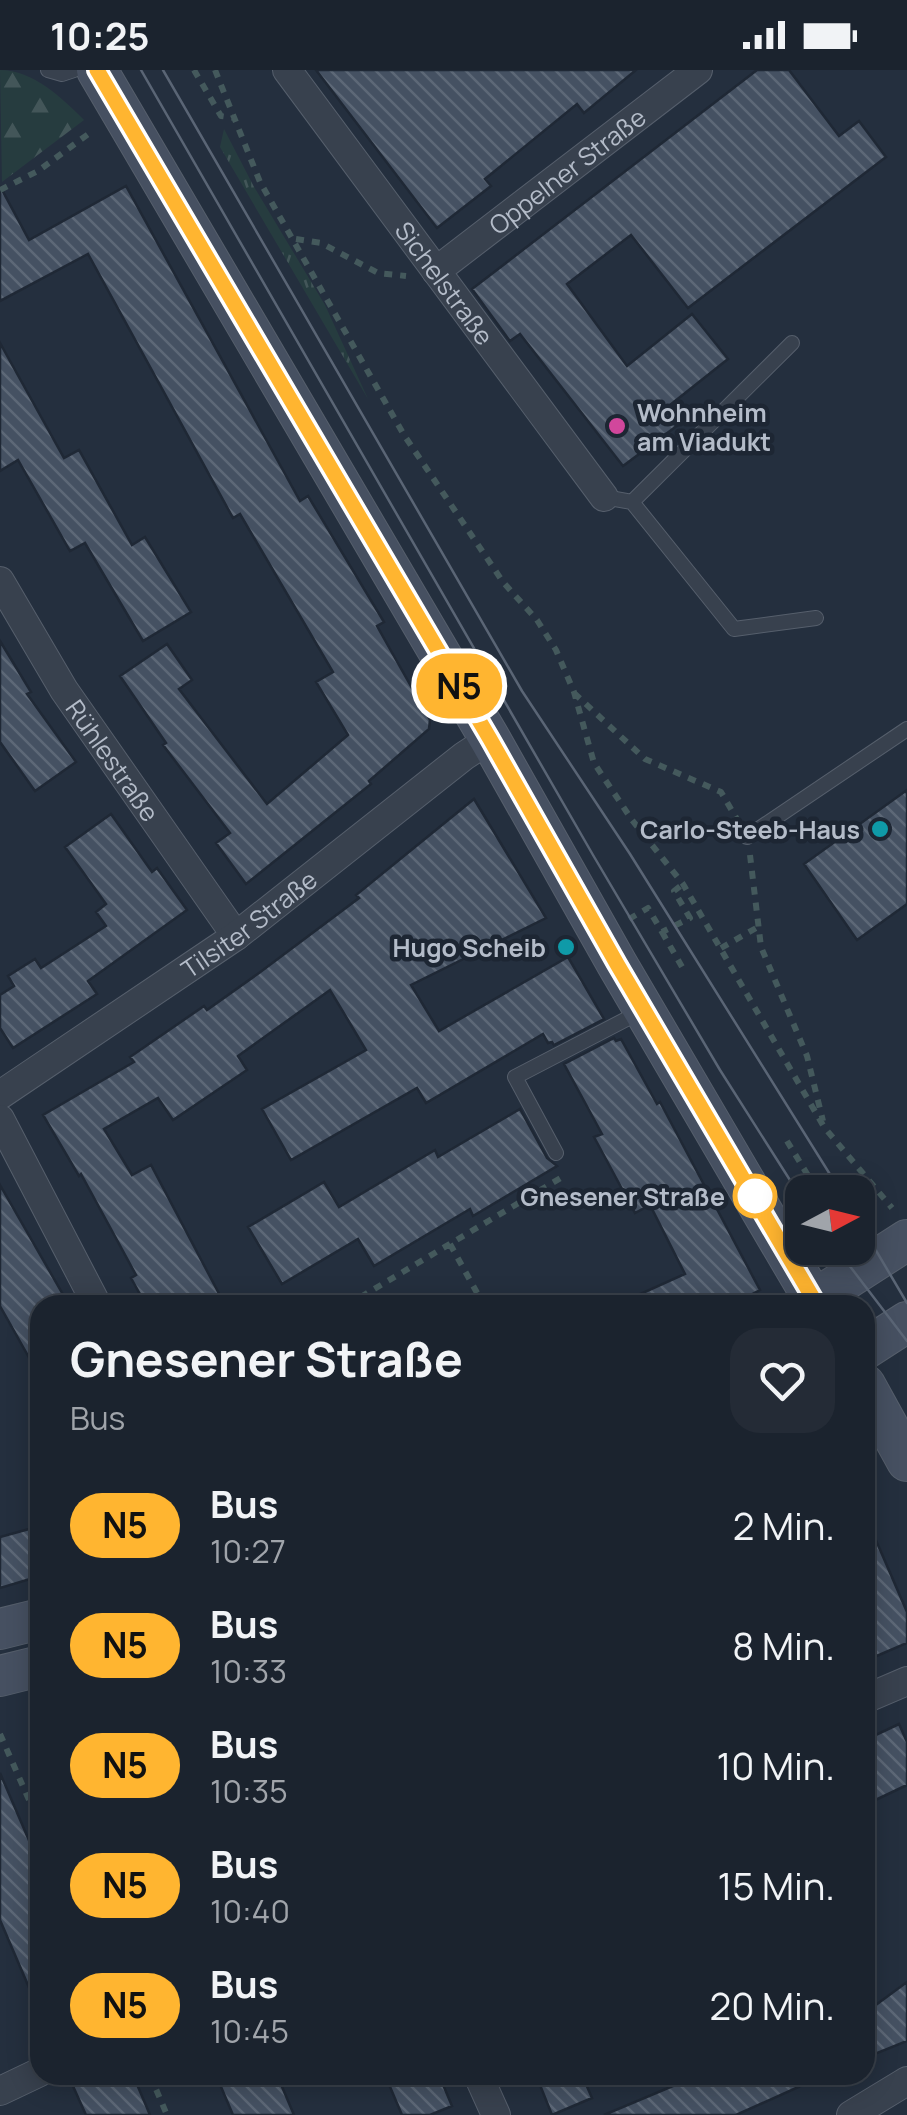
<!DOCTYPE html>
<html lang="de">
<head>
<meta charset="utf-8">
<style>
  :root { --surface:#1b232e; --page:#242b36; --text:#f1f3f6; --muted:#a0a4aa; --line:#39404a }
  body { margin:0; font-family:Manrope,sans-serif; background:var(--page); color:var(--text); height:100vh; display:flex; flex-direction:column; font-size:38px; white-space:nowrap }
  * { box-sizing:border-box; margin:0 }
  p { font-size:32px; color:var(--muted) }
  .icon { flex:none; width:55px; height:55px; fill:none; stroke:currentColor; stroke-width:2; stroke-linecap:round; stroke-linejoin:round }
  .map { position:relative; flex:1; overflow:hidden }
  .panel { position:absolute; left:30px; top:1225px; width:845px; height:790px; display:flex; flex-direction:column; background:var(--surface); border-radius:30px; box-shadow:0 5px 25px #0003,0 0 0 2px var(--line) }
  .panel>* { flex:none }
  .badge { padding:0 20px; border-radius:32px; font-size:35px; line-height:65px }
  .needle { width:65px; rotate:83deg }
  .tools { position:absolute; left:785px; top:1105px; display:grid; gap:20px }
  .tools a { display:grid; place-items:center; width:90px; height:90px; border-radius:20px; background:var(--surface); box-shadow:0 5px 25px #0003,0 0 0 2px var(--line); font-size:50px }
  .map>.badge { position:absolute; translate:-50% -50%; box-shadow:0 0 0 5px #fff }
  .round { display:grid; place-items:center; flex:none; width:105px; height:105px; border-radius:30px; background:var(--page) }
  .headline { display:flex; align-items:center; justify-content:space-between; height:170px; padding:0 40px }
  h1 { font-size:48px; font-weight:700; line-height:75px }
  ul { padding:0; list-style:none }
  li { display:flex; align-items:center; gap:30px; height:120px; padding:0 40px }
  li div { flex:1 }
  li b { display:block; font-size:38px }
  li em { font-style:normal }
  li .badge { min-width:110px; font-weight:700; text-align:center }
  .status { display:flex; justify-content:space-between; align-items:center; height:70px; padding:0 50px; background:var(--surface); direction:ltr }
  .status svg { height:28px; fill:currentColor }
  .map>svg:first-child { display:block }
  .grass { fill:url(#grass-tufts) }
  .forest { fill:url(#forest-firs) }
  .building { fill:url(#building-back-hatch); stroke:#1f2835; stroke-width:2.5 }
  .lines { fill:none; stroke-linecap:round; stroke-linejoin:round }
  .service-casing { stroke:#565f6c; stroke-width:16 }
  .minor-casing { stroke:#565f6c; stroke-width:30 }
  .secondary-casing { stroke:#565f6c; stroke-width:42 }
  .path { stroke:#44595c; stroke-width:6; stroke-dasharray:8 8; stroke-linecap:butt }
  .service { stroke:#38414e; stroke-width:14 }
  .minor { stroke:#38414e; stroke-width:28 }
  .secondary { stroke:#465061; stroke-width:40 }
  .tram { stroke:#5a6575; stroke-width:2.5 }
  .line-casing { stroke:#fff; stroke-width:22 }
  .line { stroke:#ffb530; stroke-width:15 }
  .hotel-dot { fill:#d1479c; stroke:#1d2633; stroke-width:4 }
  .culture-dot { fill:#0f9aa8; stroke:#1d2633; stroke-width:4 }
  .stop-dot { fill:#fff; stroke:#ffb530; stroke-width:5 }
  .labels { text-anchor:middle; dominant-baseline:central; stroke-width:9; stroke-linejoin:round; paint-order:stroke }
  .street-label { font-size:25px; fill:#b4bcc9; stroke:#1d2633 }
  .poi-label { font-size:25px; font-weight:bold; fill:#b4bcc9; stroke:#1d2633; text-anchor:end }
  .stop-label { font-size:25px; font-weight:bold; fill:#b4bcc9; stroke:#1d2633; text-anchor:end }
</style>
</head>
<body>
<div class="status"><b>10:25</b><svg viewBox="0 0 49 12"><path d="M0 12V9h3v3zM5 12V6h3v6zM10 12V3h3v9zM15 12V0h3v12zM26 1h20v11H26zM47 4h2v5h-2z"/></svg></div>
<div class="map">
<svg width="907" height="2045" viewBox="0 0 907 2045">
  <defs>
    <pattern id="grass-tufts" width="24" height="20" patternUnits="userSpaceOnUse" patternTransform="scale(2.5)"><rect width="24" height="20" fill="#263c3f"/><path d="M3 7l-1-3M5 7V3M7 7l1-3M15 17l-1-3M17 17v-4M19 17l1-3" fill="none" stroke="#435659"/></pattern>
    <pattern id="forest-firs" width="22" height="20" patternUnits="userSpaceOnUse" patternTransform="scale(2.5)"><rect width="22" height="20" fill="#263c3f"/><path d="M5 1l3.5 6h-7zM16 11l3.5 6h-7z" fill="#435659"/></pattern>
    <pattern id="building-back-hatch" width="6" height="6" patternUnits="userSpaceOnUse" patternTransform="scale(2.5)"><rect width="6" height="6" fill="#455162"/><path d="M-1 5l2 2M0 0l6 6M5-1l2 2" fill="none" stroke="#5d6877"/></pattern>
  </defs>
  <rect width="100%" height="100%" fill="#242f3e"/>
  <path class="grass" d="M224 59 253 115 325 235 368 329 220 77Z"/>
  <path class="forest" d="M0 0C33 0 62 28 84 50L2 112Z"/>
  <path class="building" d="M316 0H636L584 43 577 34 485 109 491 116 437 158Z
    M757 0H789L839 66 859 51 886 87 688 238 631 165 567 214 627 296 692 244 728 289 665 339 678 355 623 396 520 264 510 271 472 219Z
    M0 116 29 170 126 116 300 431 308 426 384 552 377 556 430 650 429 659 369 711 371 714 246 814 216 773 230 763 163 675 166 673 120 606 167 574 192 610 179 619 267 734 348 665 316 612 333 602 240 444 233 448 88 184 0 231Z
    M0 273 64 388 79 380 132 475 145 467 191 542 143 571 85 473 70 481 18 390 0 401Z
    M0 571 31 622 27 624 76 692 35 721 0 672Z
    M907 720V834L857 870 804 794Z
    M474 729 546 848 411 915 439 961 568 887 604 949 554 975 552 972 548 973 543 964 426 1033 417 1018 291 1090 262 1039 366 980 330 920 238 986 247 1000 173 1050 158 1028 104 1059 132 1105 151 1095 225 1235H146L131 1208 136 1205 81 1104 79 1106 43 1045 134 992 130 987 204 936 207 940 259 903 359 828 356 825Z
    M111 744 152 802 157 798 187 840 88 911 97 924 13 978 0 958V925L14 916 8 906 35 889 41 898 106 856 96 842 106 834 65 777Z
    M614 968 616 971 621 969 657 1034 660 1032 760 1220 731 1235H616L685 1204 650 1135 635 1143 594 1067 602 1064 564 994Z
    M520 1039 547 1088 557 1096 473 1146 470 1139 374 1196 358 1169 282 1214 248 1157 324 1112 339 1137 435 1080 438 1087Z
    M0 1115 69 1235H40V1307L0 1236Z
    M865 1445 907 1542V1573L865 1591Z
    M40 1456V1506L0 1518V1467Z
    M899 1654 907 1672V1715L865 1735V1670Z
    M0 1703 40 1796V1943L0 1850Z
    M907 1912V1971L865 1988V1943Z
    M68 2005H133L150 2045H86Z
    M216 2005H277L294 2045H233Z
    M385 2005H439L452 2036 430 2045H402Z
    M536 2005H582L592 2028 552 2045Z
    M699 2005H825L736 2045H604Z"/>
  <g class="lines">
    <defs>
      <path id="service" d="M48 0 62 4 74 0
        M604 427 632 432 734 559 816 548
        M632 432 792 273
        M747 767 907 659
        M556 1083 515 1007 642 941"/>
      <g id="minor">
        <path id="s1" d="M287 0 604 427"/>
        <path id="s2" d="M436 201 698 0"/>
        <path id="s3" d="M0 511 64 620 236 866"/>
        <path id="s4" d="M0 1025 236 866 464 686 490 669"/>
        <path d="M0 1049 97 1235"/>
        <path d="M865 1629 907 1611"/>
        <path d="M478 2005 496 2045"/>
        <path d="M0 2021 40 2002"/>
        <path d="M851 2045 907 2011"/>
      </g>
      <path id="secondary" d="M97 0 490 669 617 894 817 1235
        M806 1235 907 1170
        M865 1279 907 1252
        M865 1315 907 1391
        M0 1559 40 1549
        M0 1606 40 1596"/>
    </defs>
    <use href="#service" class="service-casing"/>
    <use href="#minor" class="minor-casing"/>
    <use href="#secondary" class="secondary-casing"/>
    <path class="path" d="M194 0 221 46 235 48
      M215 0 260 112 404 365 503 512 537 550 556 580 574 622 594 693 632 750 683 814 824 1057 892 1138
      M0 120 38 101 91 62
      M296 169 321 173 378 203 406 206
      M574 623 645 689 721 722 738 751
      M750 785 761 877 807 986 823 1051
      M629 849 648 838 662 862 690 848 674 821 683 814
      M662 862 685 902
      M721 878 758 857
      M787 1071 815 1117
      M450 1174 481 1230
      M333 1235 342 1230 349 1234 564 1106
      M0 1664 40 1755
      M150 2005 167 2045"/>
    <use href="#service" class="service"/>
    <use href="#minor" class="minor"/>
    <use href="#secondary" class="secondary"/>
    <path class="tram" d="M141 0 593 785 720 1000 802 1129
      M163 0 522 621 630 784 841 1122
      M858 1150 907 1233
      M836 1178 907 1271"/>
  </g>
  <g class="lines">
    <defs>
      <path id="line" d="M97 0 490 669 617 894 817 1235"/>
    </defs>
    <use href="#line" class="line-casing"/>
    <use href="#line" class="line"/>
  </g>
  <circle class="hotel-dot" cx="617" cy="356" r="10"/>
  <g class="culture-dot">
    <circle cx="880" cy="759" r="10"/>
    <circle cx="566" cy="877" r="10"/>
  </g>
  <circle class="stop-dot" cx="755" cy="1126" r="20"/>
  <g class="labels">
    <g class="street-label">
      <text stroke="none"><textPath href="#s2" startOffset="165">Oppelner Straße</textPath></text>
      <text stroke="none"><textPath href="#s1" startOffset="265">Sichelstraße</textPath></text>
      <text stroke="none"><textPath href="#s3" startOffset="212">Rühlestraße</textPath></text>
      <text stroke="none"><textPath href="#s4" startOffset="302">Tilsiter Straße</textPath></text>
    </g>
    <g class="poi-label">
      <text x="637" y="342" text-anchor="start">Wohnheim<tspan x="637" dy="29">am Viadukt</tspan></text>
      <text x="860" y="759">Carlo-Steeb-Haus</text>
      <text x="546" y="877">Hugo Scheib</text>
    </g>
    <g class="stop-label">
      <text x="725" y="1126">Gnesener Straße</text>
    </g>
  </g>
</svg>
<div class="tools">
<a><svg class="needle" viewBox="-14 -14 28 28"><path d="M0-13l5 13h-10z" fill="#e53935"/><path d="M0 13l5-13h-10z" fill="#a0a4aa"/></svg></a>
</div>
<b class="badge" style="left:459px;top:616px;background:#ffb530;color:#111">N5</b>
<section class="panel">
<div class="headline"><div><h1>Gnesener Straße</h1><p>Bus</p></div><a class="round"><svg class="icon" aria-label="heart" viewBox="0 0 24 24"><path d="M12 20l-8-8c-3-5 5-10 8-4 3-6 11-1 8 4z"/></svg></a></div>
<ul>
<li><span class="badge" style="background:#ffb530;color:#111">N5</span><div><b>Bus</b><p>10:27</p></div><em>2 Min.</em></li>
<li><span class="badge" style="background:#ffb530;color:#111">N5</span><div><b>Bus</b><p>10:33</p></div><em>8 Min.</em></li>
<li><span class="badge" style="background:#ffb530;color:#111">N5</span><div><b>Bus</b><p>10:35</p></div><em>10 Min.</em></li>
<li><span class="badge" style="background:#ffb530;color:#111">N5</span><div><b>Bus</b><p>10:40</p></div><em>15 Min.</em></li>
<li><span class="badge" style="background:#ffb530;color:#111">N5</span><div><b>Bus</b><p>10:45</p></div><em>20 Min.</em></li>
</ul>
</section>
</div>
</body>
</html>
